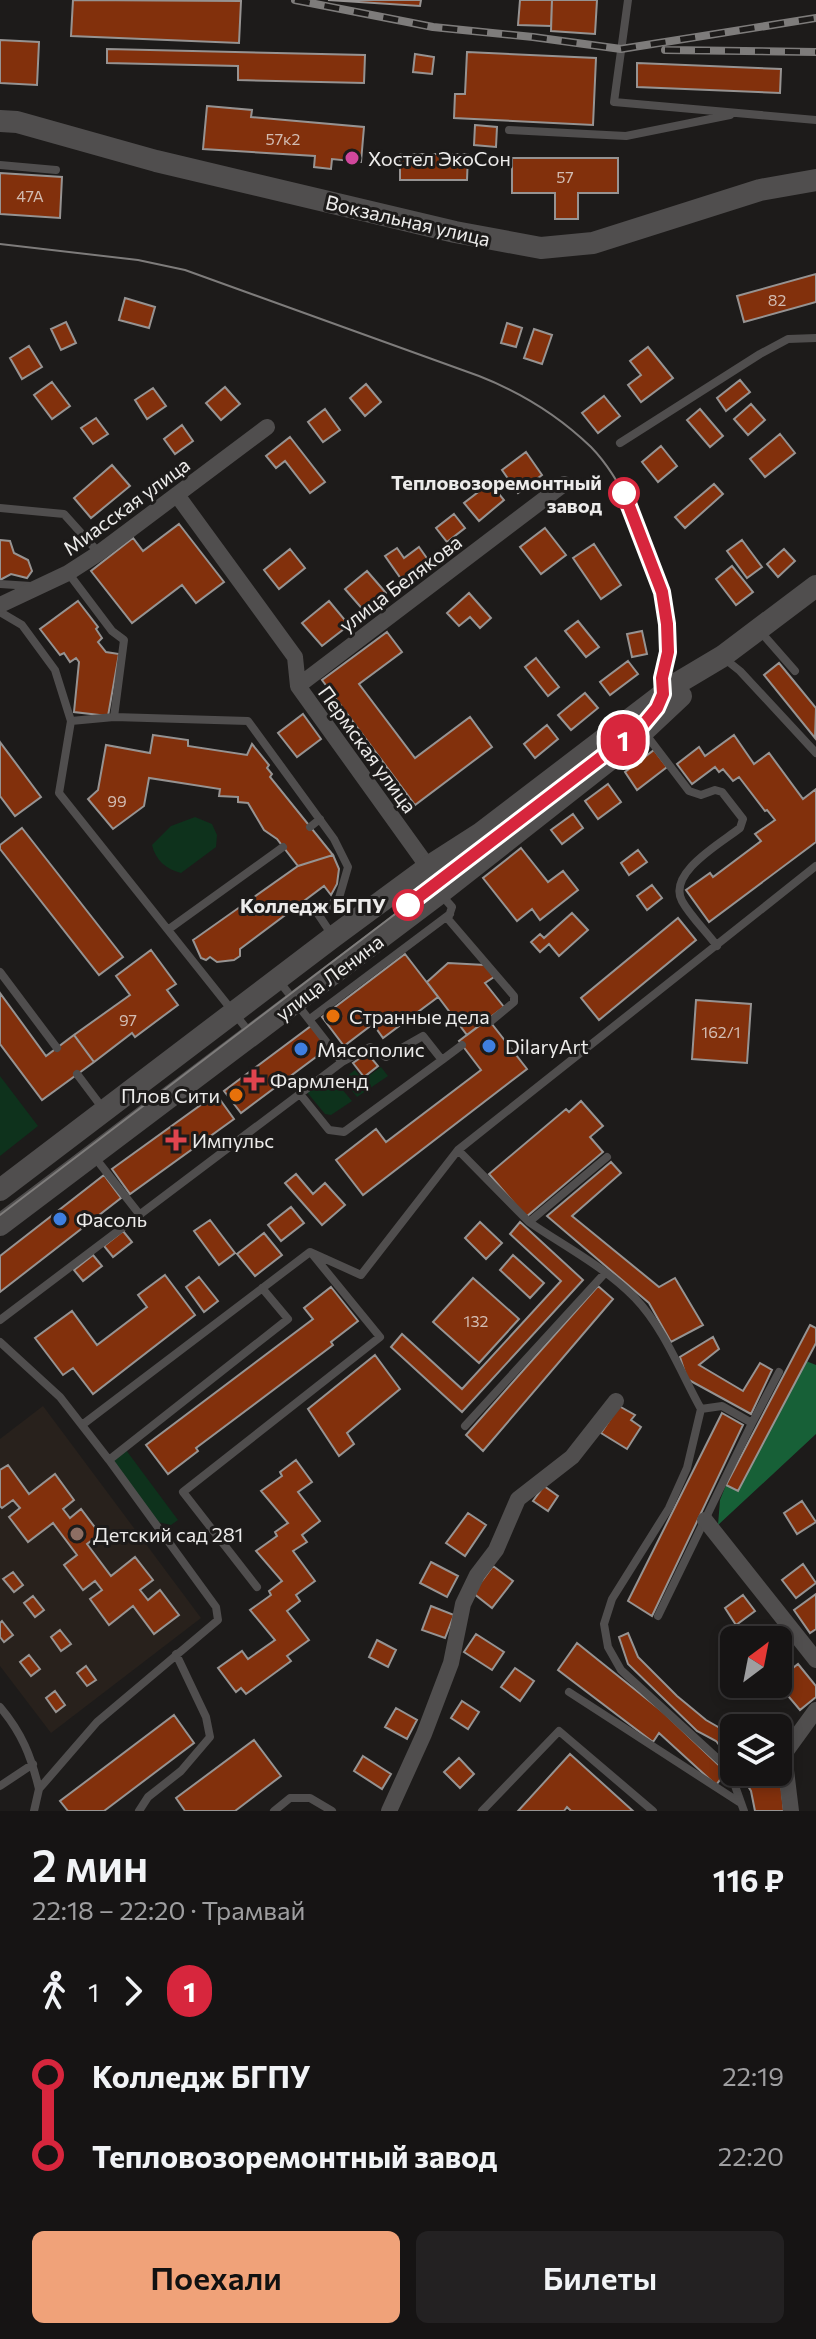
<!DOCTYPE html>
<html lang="ru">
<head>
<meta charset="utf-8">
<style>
  :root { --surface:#161414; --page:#232122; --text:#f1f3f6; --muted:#9e9ea0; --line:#353334; --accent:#f0a279 }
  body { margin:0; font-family:Commissioner,sans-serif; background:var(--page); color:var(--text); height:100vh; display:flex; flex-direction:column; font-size:30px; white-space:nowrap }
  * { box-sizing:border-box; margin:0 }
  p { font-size:26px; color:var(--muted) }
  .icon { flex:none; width:44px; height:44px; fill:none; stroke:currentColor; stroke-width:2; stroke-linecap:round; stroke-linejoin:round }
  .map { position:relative; height:1811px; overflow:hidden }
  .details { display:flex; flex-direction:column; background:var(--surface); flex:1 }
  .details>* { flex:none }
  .badge { padding:0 16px; border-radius:26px; font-size:28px; line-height:52px }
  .needle { width:52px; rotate:32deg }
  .controls { position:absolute; left:720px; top:1626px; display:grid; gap:16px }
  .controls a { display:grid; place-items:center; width:72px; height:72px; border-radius:12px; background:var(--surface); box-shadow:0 4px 12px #0003,0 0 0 2px var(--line); font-size:40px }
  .map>.badge { position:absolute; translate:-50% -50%; box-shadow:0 0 0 4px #fff }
  .legs { display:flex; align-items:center; gap:12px; height:88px; padding:0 32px; font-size:26px }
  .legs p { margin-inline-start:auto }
  .summary { display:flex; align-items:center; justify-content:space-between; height:136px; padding:0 32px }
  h1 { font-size:44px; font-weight:600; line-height:60px }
  .action { display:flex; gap:16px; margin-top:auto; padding:16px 32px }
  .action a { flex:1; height:92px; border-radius:12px; background:var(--accent); color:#111; font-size:32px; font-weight:600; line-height:92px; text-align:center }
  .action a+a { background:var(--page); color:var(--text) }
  ul { padding:0 32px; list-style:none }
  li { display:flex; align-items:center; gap:28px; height:80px; font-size:30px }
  li i { display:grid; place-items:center; width:12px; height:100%; margin:0 10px; background:currentColor }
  li i::after { content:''; width:20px; height:20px; margin:-10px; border:6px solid; border-radius:50%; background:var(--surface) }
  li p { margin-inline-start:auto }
  li:first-child i { background:linear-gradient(#0000 50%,currentColor 0) }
  li:last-child i { background:linear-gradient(currentColor 50%,#0000 0) }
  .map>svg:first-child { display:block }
  .built { fill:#28211c }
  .green { fill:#0e321c }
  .forest { fill:#176037 }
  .building { fill:#82300c; stroke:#969392; stroke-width:2 }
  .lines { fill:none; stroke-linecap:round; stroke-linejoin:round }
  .service { stroke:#504e4e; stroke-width:8 }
  .minor { stroke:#504e4e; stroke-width:16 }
  .tertiary { stroke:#504e4e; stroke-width:22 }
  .tram { stroke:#7e7c7b; stroke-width:2 }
  .rail-casing { stroke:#7e7c7b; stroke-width:8 }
  .rail { stroke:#1d1b1a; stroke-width:5; stroke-dasharray:15; stroke-linecap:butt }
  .line-1-casing { stroke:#fff; stroke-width:18 }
  .line-1 { stroke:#d7263d; stroke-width:12 }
  .hotel-dot { fill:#d1479c; stroke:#1d1b1a; stroke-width:3 }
  .stop-1-dot { fill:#fff; stroke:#d7263d; stroke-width:4 }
  .food-dot { fill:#e8710a; stroke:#1d1b1a; stroke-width:3 }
  .shop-dot { fill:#3f7fe0; stroke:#1d1b1a; stroke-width:3 }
  .health-dot { fill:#e0444e; stroke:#1d1b1a; stroke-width:3 }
  .education-dot { fill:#8d6e63; stroke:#1d1b1a; stroke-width:3 }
  .labels { text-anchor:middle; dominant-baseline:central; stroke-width:6; stroke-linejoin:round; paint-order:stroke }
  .number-label { font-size:16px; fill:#d2bcb2 }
  .poi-label { font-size:20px; fill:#ecebea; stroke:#1d1b1a; text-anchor:start }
  .street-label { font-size:20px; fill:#ecebea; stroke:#1d1b1a }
  .stop-label { font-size:20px; font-weight:bold; fill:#ecebea; stroke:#1d1b1a; text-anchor:end }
</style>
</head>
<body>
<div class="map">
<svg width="816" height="1811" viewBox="0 0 816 1811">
  <rect width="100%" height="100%" fill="#1d1b1a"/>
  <path class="built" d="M43 1406 201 1618 51 1733 0 1666V1439Z"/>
  <path class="green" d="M195 817 212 824 217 835 216 847 181 873C166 869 156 861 152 845L171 826Z
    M381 1067 388 1076 357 1097 343 1079 355 1070 363 1080Z
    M330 1075 352 1101 331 1115 325 1114 306 1091Z
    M0 1076 38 1126 0 1156Z
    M126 1450 178 1520 171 1525 158 1522 112 1460Z"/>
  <path class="forest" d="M806 1361 816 1365V1434L718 1525 720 1500 726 1485 738 1491Z"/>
  <path class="building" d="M73 0 241 1 239 43 71 36Z
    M328 0H421L420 6Z
    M520 0H552L551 26 518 25Z
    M552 0H597L595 34 551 31Z
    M0 40 39 42 37 85 0 83Z
    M107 49 365 55 364 83 238 80V66L107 63Z
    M467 52 596 58 593 125 454 118 455 94H465Z
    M415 54 434 57 432 74 413 72Z
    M637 63 781 69 780 93 637 87Z
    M207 106 252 110 251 117 364 127 361 162 332 159 331 169 314 167 315 156 203 149Z
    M475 125 497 127 496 147 474 145Z
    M400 154H468L467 180H400Z
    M512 158H618V193H578V219H555V193H512Z
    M0 173 62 177 60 218 0 214Z
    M816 274V302L744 322 737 296Z
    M125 298 155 307 149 328 119 320Z
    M66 322 76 343 61 350 51 329Z
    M507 323 522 328 516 347 501 343Z
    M534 329 552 335 542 364 524 358Z
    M29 346 42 367 22 379 10 358Z
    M648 347 673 378 641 402 628 385 641 375 630 361Z
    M740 380 750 392 726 411 717 398Z
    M52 382 70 406 52 419 34 395Z
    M366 384 381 402 365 416 350 398Z
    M225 387 240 404 221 420 206 403Z
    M153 388 166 406 147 419 135 400Z
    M604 396 620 416 598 433 582 413Z
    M751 404 765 420 748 435 734 419Z
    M325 409 340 430 323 442 308 422Z
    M700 409 723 436 710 447 687 420Z
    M96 418 108 434 93 444 81 428Z
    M182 425 193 441 175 454 164 439Z
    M780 434 795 453 765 477 750 459Z
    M290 437 325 482 310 493 285 461 276 468 266 456Z
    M661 446 677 466 658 482 642 462Z
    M526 452 542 475 518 493 502 470Z
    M112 465 130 486 91 518 74 498Z
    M490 483 504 500 479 521 464 503Z
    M714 484 723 494 685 528 675 517Z
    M454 514 465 528 447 542 436 528Z
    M179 524 224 582 196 603 182 585 132 623 91 571 133 538 143 551Z
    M545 528 566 555 541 574 520 547Z
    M0 540 10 541 14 553 28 560 32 571 27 578 11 574 0 580Z
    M742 540 762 567 747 578 727 551Z
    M594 544 621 585 601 599 573 558Z
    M419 547 431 564 404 583 385 556 397 548 404 558Z
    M290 549 305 568 279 589 264 570Z
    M784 549 795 561 778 577 767 564Z
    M732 566 753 592 736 605 716 579Z
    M367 571 386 593 365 612 345 589Z
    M469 593 491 618 480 628 470 617 459 626 447 613Z
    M78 601 98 627 96 629 102 638 98 642 106 652 119 654 108 716 74 712 79 662 76 658 70 662 64 653 60 655 40 629Z
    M329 601 349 625 322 646 302 623Z
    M578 621 599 647 586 657 565 631Z
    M642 631 647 654 632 657 627 634Z
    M387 632 402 652 359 684 415 758 470 717 492 747 415 805 322 680Z
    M536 658 559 687 548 696 525 667Z
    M628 661 638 674 610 695 600 682Z
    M779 663 816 708 815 738 764 675Z
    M585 693 598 708 571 730 558 715Z
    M303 714 321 739 297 757 278 733Z
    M547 725 558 739 535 758 524 744Z
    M153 735 188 740V746L247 755 252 744 269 765 267 768 272 774 270 777 333 855 298 866 277 839 264 830 248 803 238 802V797L219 796 220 789 149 778 144 806 113 829 88 799 98 790 106 745 150 753Z
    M734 735 754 764 769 753 803 799 816 789V842L709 922 686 890 710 873 713 877 761 841 755 834 775 820 767 810 765 811 739 777 733 781 723 769 719 772 715 767 692 784 677 764 699 747 705 756Z
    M0 742 41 797 15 816 0 796Z
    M654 750 667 767 637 790 625 772Z
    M608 784 621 802 598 819 585 801Z
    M573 814 583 828 562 844 551 830Z
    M22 828 123 957 99 975 0 849V845Z
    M521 848 548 882 563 871 578 890 540 920 532 909 517 921 483 878Z
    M638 850 647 862 629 875 621 863Z
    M333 855 339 869 337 884 331 895 324 886 240 949V956L234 960 217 962 210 957 206 960 201 958 193 940 196 938 298 866Z
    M652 885 662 898 647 910 637 896Z
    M572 913 588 930 559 956 549 944 540 952 531 942 540 934 544 938Z
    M678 918 696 940 599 1020 581 998Z
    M151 950 176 984 167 990 178 1005 135 1037 132 1033 94 1062 74 1035 130 995 116 976Z
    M405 954 438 997 383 1038 373 1024 344 1046 322 1017Z
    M448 963 485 965 494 977 485 983 504 1007 467 1035 427 982Z
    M0 993 46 1056 74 1035 94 1062 42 1100 0 1044Z
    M696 1000 751 1004 747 1063 692 1059Z
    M488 1019 527 1069 363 1195 336 1160 376 1129 386 1142 481 1070 459 1041Z
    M311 1026 328 1048 241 1113 224 1091Z
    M367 1053 378 1066 364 1077 353 1063Z
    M216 1094 234 1119 130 1194 112 1169Z
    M581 1101 603 1126 590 1137 603 1152 526 1217 489 1174 566 1109 569 1112Z
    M611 1162 621 1173 572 1216 659 1287 675 1278 703 1325 671 1342 649 1303 547 1216Z
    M296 1174 313 1194 325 1183 345 1205 322 1225 285 1183Z
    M104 1175 121 1198 0 1292V1256Z
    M291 1207 304 1223 281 1241 268 1225Z
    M210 1220 235 1253 219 1265 194 1231Z
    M480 1222 502 1243 486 1259 465 1238Z
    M520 1222 583 1280 462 1412 391 1347 402 1334 462 1389 561 1281 510 1234Z
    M123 1231 132 1242 113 1257 104 1246Z
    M264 1233 282 1255 255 1276 237 1254Z
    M93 1255 102 1266 83 1281 74 1270Z
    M513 1255 544 1283 530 1298 500 1270Z
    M165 1275 195 1315 93 1394 73 1368 63 1375 35 1338 72 1311 97 1345 147 1307 138 1295Z
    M199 1277 218 1301 204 1312 186 1287Z
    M473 1278 519 1319 479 1363 433 1322Z
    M598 1286 613 1299 483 1451 466 1435Z
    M331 1287 358 1321 331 1342 333 1345 196 1448 198 1451 168 1474 146 1445 313 1319 304 1308Z
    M810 1325 816 1328V1343L738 1491 726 1485Z
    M713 1337 719 1349 699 1365 743 1391 760 1363 772 1370 751 1414 687 1379 680 1357Z
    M375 1355 400 1389 347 1433 354 1444 339 1456 308 1409Z
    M619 1406 635 1415 631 1420 641 1427 627 1449 601 1433Z
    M722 1413 743 1425 652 1616 628 1601Z
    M296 1460 312 1482 298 1492 320 1521 302 1535 307 1542 293 1551 315 1581 296 1595 300 1601 287 1611 309 1640 287 1656 291 1661 246 1694 241 1688 236 1692 218 1668 242 1651 248 1659 275 1640 250 1610 271 1595 269 1591 282 1581 256 1551 277 1536 275 1532 288 1523 261 1491 282 1476 280 1472Z
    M8 1465 29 1494 55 1474 74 1500 63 1509 70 1518 81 1509 100 1534 87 1544 111 1576 135 1557 153 1580 140 1590 148 1600 160 1590 179 1615 154 1634 133 1606 109 1625 90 1599 102 1590 95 1581 83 1590 64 1565 77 1555 53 1523 28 1542 9 1517 20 1508 13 1500 2 1508 0 1506V1470Z
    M544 1486 558 1496 548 1511 533 1501Z
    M802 1501 816 1522 797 1534 784 1513Z
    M468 1513 486 1525 465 1556 446 1543Z
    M431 1562 458 1576 447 1597 420 1583Z
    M803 1564 816 1583 796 1598 782 1580Z
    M493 1566 513 1581 492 1608 473 1593Z
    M13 1572 23 1585 14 1592 3 1579Z
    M816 1594V1629L810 1633 794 1610Z
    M743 1595 755 1611 736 1625 725 1608Z
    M33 1596 44 1610 35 1617 24 1603Z
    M431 1606 454 1615 445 1638 422 1630Z
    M2 1621 13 1635 4 1642 0 1637V1623Z
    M776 1629 791 1649 778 1658V1640H761Z
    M60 1630 71 1644 61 1651 51 1637Z
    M628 1633 638 1657 677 1696 706 1720 725 1731 734 1742V1764L716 1741 697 1731 628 1664 619 1637Z
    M476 1634 504 1652 492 1670 464 1652Z
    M377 1640 396 1650 388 1667 369 1657Z
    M577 1643 663 1712 726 1772 716 1785 659 1733 653 1742 558 1670Z
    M29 1655 40 1669 31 1676 20 1662Z
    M798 1664 816 1686V1697L800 1710 778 1684V1680Z
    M86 1666 96 1680 87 1686 77 1673Z
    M515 1668 534 1681 520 1701 501 1687Z
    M55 1691 65 1705 56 1712 46 1698Z
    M462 1701 479 1712 468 1729 451 1718Z
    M396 1708 417 1720 407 1739 385 1727Z
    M174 1715 194 1743 104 1811H68L60 1801Z
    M254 1740 281 1776 235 1811H185L176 1798Z
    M778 1753 784 1811H755L751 1791 739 1772H778Z
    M570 1754 633 1811H571L567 1807 564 1811H518Z
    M363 1756 391 1774 382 1789 354 1771Z
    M459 1758 474 1774 460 1788 444 1772Z"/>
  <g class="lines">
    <path class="service" d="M628 0 614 102 816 120
      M509 130 626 136 730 115
      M0 165 56 170
      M620 443 760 354 788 339 816 338
      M0 508 64 514 99 553
      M69 574 112 631 124 640 114 717 71 721
      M0 584 31 586
      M0 612 22 625 55 670 71 721 59 793 250 1033
      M759 630 795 671
      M725 659 740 671 816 753
      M114 717 248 721 334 839 348 867 339 898 318 914 332 935
      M644 732 689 791 701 795 715 790 722 792 743 819 740 828C721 843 667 873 682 901 691 917 706 931 717 946
      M310 827 320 819
      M422 873 452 907 448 919 514 996V1002L490 1022
      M169 929 283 847
      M0 972 57 1048
      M310 1019 450 914
      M442 1060 462 1045
      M77 1074 104 1110
      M300 1094 329 1130 344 1132 442 1060 423 1036 386 1057 370 1047 342 1062
      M458 1150 529 1222
      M607 1157 529 1222C564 1246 605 1267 635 1298 664 1328 681 1373 701 1409L687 1468 669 1508 612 1599 604 1624 608 1647 621 1670 729 1769 744 1811
      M100 1164 140 1215
      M0 1320 342 1062 279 981
      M0 1342 60 1397 109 1460 288 1319 262 1288
      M701 1409 722 1406 752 1423
      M82 1425 310 1252 361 1275 458 1150 816 866
      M465 1426 605 1273
      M257 1587 183 1492 380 1337 313 1255
      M658 1616 752 1423 779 1372
      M569 1692 739 1802
      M0 1707C22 1733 31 1756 39 1789
      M0 1786 33 1764
      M34 1811 39 1789 97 1722 218 1620 216 1607 109 1460
      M139 1811 148 1797 181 1771 210 1737 206 1717 176 1654
      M274 1811 290 1798H310L332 1811
      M482 1811 559 1731 653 1811"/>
    <path class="minor" d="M177 495 295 657 298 686 428 867
      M0 605 68 573 99 553 267 427
      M298 686 564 484
      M705 1520 816 1660
      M389 1811 424 1734 451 1663 463 1604 477 1575 496 1550 518 1499 572 1457 616 1401
      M791 1811 784 1754 816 1710"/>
    <path class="tertiary" d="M0 121 17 122 156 161 455 232 541 248 593 243 760 190 816 180
      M0 1190 333 937 428 867 481 833 676 684 723 656 816 586
      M0 1225 440 893 632 742 681 696"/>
    <path class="tram" d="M0 244 138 260 185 270 479 376C520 392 559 416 591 447 628 485 662 571 667 624 669 645 664 658 662 678 662 684 664 690 662 696 659 707 649 717 642 726L0 1215"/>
    <defs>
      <path id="rail" d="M295 0 433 27 533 37 621 49 816 18
        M665 50 816 52"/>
    </defs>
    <use href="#rail" class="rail-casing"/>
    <use href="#rail" class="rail"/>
  </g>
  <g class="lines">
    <defs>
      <path id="line-1" d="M408 905 642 726 657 708 663 694 662 678 668 652 667 624 662 592 624 493"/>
    </defs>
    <use href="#line-1" class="line-1-casing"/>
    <use href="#line-1" class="line-1"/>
  </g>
  <circle class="hotel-dot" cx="352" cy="158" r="8"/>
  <g class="stop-1-dot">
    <circle cx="624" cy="493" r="14"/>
    <circle cx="408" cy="905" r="14"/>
  </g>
  <g class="food-dot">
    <circle cx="333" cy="1016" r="8"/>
    <circle cx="236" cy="1095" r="8"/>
  </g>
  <g class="shop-dot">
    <circle cx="489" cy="1046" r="8"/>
    <circle cx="301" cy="1049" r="8"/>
    <circle cx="60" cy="1219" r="8"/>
  </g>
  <g class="health-dot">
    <path d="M250 1068h8v8h8v8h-8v8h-8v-8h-8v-8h8z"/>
    <path d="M172 1128h8v8h8v8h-8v8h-8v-8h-8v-8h8z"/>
  </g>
  <circle class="education-dot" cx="77" cy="1534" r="8"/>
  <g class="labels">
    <g class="number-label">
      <text x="283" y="138">57к2</text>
      <text x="565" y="176">57</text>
      <text x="30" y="195">47А</text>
      <text x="777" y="299">82</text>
      <text x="117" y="800">99</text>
      <text x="128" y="1019">97</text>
      <text x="721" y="1031">162/1</text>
      <text x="476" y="1320">132</text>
    </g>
    <g class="poi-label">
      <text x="368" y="158">Хостел ЭкоСон</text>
      <text x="349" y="1016">Странные дела</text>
      <text x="505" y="1046">DilaryArt</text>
      <text x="317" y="1049">Мясополис</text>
      <text x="270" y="1080">Фармленд</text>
      <text x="220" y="1095" text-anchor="end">Плов Сити</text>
      <text x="192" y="1140">Импульс</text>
      <text x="76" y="1219">Фасоль</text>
      <text x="93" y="1534">Детский сад 281</text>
    </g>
    <g class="street-label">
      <text transform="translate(408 220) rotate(13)">Вокзальная улица</text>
      <text transform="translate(126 506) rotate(-36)">Миасская улица</text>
      <text transform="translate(400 583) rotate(-37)">улица Белякова</text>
      <text transform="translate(368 749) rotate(54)">Пермская улица</text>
      <text transform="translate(329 977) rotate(-37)">улица Ленина</text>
    </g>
    <g class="stop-label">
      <text x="602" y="482">Тепловозоремонтный<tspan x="602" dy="23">завод</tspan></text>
      <text x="386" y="905">Колледж БГПУ</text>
    </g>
  </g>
</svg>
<div class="controls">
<a><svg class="needle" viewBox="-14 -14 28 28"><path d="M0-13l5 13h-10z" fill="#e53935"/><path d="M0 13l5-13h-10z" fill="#9e9ea0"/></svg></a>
<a><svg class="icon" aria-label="layers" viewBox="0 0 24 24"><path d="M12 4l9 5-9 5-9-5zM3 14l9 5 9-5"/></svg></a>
</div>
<b class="badge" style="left:623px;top:740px;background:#d7263d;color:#fff">1</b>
</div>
<section class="details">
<div class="summary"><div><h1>2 мин</h1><p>22:18 – 22:20 · Трамвай</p></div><b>116 ₽</b></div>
<div class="legs"><svg class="icon" aria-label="walk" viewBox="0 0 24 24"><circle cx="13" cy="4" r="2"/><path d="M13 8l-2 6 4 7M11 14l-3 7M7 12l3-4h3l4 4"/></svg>1<svg class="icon" aria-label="forward" viewBox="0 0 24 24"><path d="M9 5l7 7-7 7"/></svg><b class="badge" style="background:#d7263d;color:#fff">1</b></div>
<ul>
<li><i style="color:#d7263d"></i><b>Колледж БГПУ</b><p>22:19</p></li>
<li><i style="color:#d7263d"></i><b>Тепловозоремонтный завод</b><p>22:20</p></li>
</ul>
<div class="action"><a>Поехали</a><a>Билеты</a></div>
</section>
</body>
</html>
